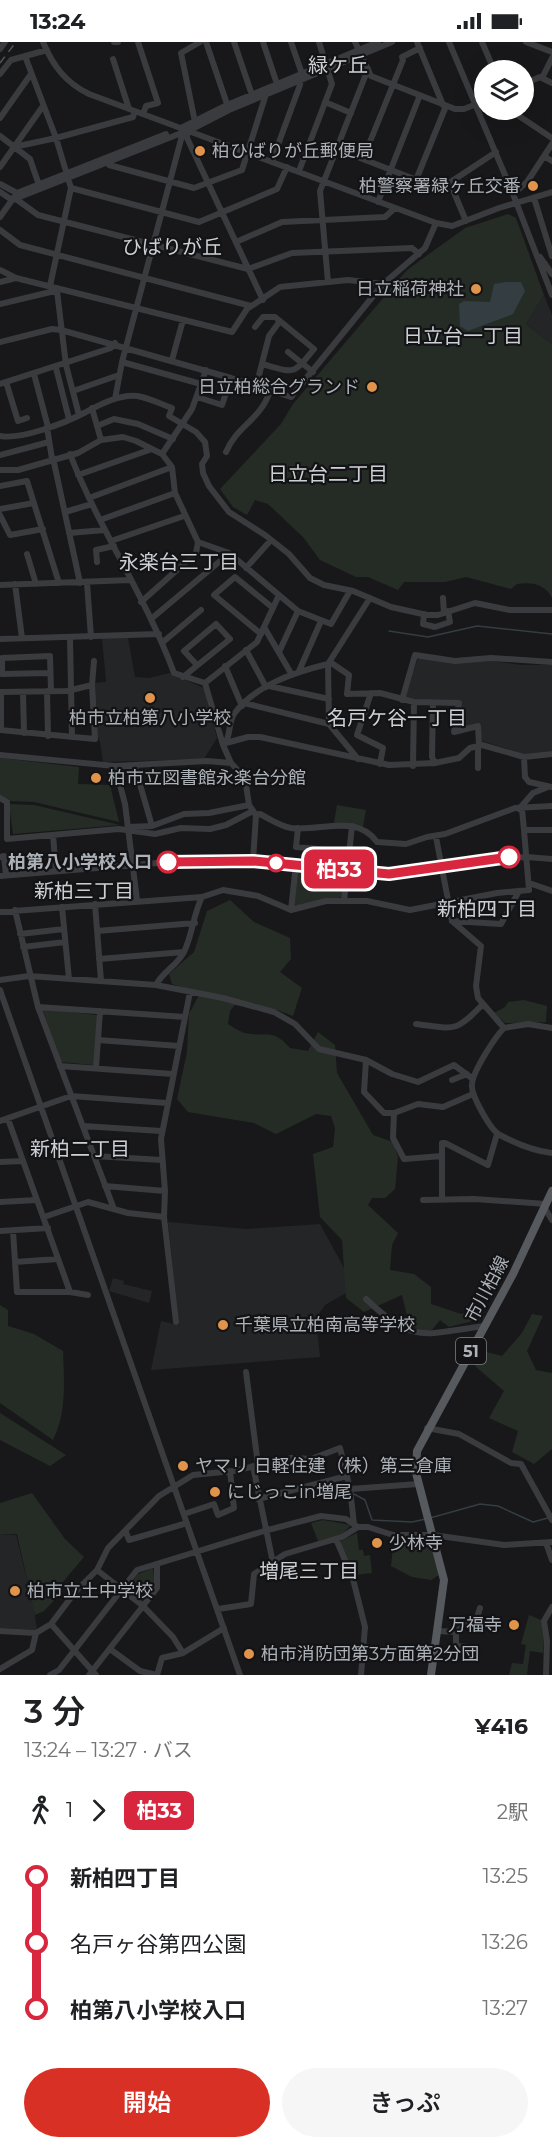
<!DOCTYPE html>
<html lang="ja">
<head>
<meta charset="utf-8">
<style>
  :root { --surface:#fff; --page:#f6f6f6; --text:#202124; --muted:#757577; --accent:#d93025 }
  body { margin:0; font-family:Montserrat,"Noto Sans JP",sans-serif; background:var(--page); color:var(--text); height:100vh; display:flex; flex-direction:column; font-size:22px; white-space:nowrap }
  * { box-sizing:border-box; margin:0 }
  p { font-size:20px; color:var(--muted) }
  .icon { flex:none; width:33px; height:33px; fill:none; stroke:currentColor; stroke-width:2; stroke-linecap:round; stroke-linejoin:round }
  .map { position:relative; height:1633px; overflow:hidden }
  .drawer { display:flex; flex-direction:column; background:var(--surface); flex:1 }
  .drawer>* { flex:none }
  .badge { padding:0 12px; border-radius:9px; font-size:21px; line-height:39px }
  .controls { position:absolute; left:474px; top:18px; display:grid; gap:12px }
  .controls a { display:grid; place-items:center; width:60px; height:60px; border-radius:50%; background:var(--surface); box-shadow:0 6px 24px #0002; font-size:30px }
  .map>.badge { position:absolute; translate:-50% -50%; box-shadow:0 0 0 3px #fff }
  .legs { display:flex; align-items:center; gap:9px; height:66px; padding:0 24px; font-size:20px }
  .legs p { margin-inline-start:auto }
  .headline { display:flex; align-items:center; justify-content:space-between; height:102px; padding:0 24px }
  h1 { font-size:33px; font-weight:600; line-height:45px }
  .action { display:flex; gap:12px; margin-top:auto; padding:12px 24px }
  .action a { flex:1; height:69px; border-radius:36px; background:var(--accent); color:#fff; font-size:24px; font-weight:600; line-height:69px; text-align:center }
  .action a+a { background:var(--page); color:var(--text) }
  ul { padding:0 24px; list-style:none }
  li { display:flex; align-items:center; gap:21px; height:66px; font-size:22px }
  li i { display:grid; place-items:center; width:9px; height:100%; margin:0 8px; background:currentColor }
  li i::after { content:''; width:15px; height:15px; margin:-8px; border:4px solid; border-radius:50%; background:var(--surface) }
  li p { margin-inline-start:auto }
  li:first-child i { background:linear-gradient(#0000 50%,currentColor 0) }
  li:last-child i { background:linear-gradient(currentColor 50%,#0000 0) }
  .status { display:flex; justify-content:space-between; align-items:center; height:42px; padding:0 30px; background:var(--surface); direction:ltr }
  .status svg { height:16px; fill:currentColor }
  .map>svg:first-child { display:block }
  .built { fill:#242527 }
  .green { fill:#252c25 }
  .water { fill:#333d42 }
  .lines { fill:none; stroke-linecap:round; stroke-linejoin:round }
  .stream { stroke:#333d42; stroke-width:1.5 }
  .minor { stroke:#3a3b3e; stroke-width:6 }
  .major { stroke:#56595d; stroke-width:8 }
  .rail { stroke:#535559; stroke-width:1.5; stroke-dasharray:8 6; stroke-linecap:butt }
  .line-1-casing { stroke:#fff; stroke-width:14 }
  .line-1 { stroke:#d7263d; stroke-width:9 }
  .poi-dot { fill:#df934b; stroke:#131315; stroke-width:2 }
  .stop-1-dot { fill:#fff; stroke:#d7263d; stroke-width:3 }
  .labels { text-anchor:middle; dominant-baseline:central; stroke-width:4.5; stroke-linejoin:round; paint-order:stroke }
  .shield { fill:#131315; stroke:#7e8287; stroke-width:1.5 }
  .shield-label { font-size:16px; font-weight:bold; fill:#acb2b8 }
  .poi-label { font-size:18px; fill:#acb2b8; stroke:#131315; text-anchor:start }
  .stop-label { font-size:18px; font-weight:bold; fill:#acb2b8; stroke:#131315; text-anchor:end }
  .street-label { font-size:18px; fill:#acb2b8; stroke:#131315 }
  .neighbourhood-label { font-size:20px; fill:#ccd0d5; stroke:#131315 }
</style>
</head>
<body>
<div class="status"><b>13:24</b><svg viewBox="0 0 49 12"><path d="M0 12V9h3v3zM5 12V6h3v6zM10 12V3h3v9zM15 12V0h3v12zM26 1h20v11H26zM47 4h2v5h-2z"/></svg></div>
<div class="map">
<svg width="552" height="1633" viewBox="0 0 552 1633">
  <rect width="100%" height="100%" fill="#18181a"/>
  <path class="built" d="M544 253 552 273V302L526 282Z
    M102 596H128L135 635 149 636 170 631 204 646 217 696 204 717 103 720 100 699 97 693 94 641 106 640Z
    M418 616 454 621 492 619 522 623H552V709L524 712 482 699 479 682 460 687 457 684 460 660 407 657 405 655Z
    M168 1180 246 1187 320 1182 355 1246 325 1263 316 1276 320 1315 151 1328 161 1279 179 1283Z
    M113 1236 124 1239 123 1242 152 1249 149 1261 109 1249Z
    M0 1492 16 1493 33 1562 37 1588 0 1586Z"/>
  <path class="green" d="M508 172 516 176 544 253 526 282 552 302V556C545 542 532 540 517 542L511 547 466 535 445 540H404L398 548 368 535H356L320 518 303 495 268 462 255 458 247 473 233 465 220 447 281 382 293 362 407 228 465 186Z
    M0 716 79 725 78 742 110 743 119 780 34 760 9 759 0 754Z
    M9 762 34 763 120 783 13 792Z
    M337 763 366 768 363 785 334 781Z
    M297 829 345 834 342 855 294 865Z
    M230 858 254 880 290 896 291 917 280 930 302 946 293 974 274 967 235 963 230 969 228 982C233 985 240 990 245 991 267 996 272 985 290 1006L308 1009 318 990 335 1003 337 1031 373 1093 393 1100 398 1115 395 1147 385 1156H372L368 1163 398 1191 392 1203 390 1228 414 1232 431 1245V1262L461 1272 481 1267 484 1276 449 1285 440 1278 432 1288 421 1289 409 1282 402 1253 364 1270 346 1256 342 1198 320 1175 313 1112 333 1105 335 1086 331 1074 316 1072 276 1092 254 1081 188 1070 177 1057 187 1010 189 972 200 951 172 942 169 932 194 910 207 869Z
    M524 958 547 964 546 980 505 981 494 971 505 965 508 960Z
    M44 967 97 973 94 1023 61 1020 43 969Z
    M0 1263 8 1268V1284L34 1292 63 1309C64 1340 67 1370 53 1398L0 1361Z
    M532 1272 543 1274 527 1309 536 1328 552 1331V1407L534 1422 512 1410 518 1389 489 1376 504 1349 475 1324 483 1309 502 1314 522 1291Z
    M0 1371 66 1413 50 1424 0 1398Z
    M32 1451 65 1497 84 1515 62 1541 63 1549 44 1569 35 1573 17 1492H0V1461Z
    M323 1478 351 1483 341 1493 318 1499 311 1481Z
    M357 1491 359 1508H363L364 1514 370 1513 372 1531 354 1533 339 1500Z
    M394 1496H426L431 1499 439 1533 431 1538 412 1535 391 1524Z
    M153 1526 155 1544 142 1560 127 1547 138 1532Z
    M529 1573 541 1578 544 1597 543 1611 530 1609 527 1633H509L512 1621 523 1622 526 1603 521 1602Z"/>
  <path class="water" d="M506 240H521L525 249 513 272 468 289 460 284 459 262 464 259 490 260 494 242Z"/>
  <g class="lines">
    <path class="stream" d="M389 589 428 595 477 584 552 592
      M354 1452 365 1458 372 1478 412 1480 426 1477
      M430 1476 480 1462 498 1464 533 1480 548 1476"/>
    <path class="minor" d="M43 0C53 24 66 41 89 52L436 181 452 184 499 166 552 150
      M114 0H118
      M138 0 158 61 146 64 143 72
      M206 0 228 65
      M234 0 252 53
      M263 0 278 45
      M355 0 371 34 455 67H464L484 59
      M417 0 443 63
      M449 0 513 152 552 253
      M482 0 494 28
      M526 0 552 10
      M0 7 5 0
      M25 14 56 96 71 146 50 244
      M113 17 129 67
      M0 32 11 18 47 8
      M542 36 552 16
      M524 42 540 35 552 41
      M325 60 351 71
      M510 68 552 96
      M0 76 31 32
      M195 80 181 11 200 0
      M181 86 227 63 378 0
      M187 88V96L263 258
      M0 94 30 117 39 143
      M14 105 56 96 133 75 135 69
      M337 107 440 147 496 110
      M544 114 552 119
      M106 116 109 123 194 146 242 128 266 52
      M363 117 403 18 402 15 420 6
      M272 119 300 43 302 32 291 0
      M0 125 43 64
      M299 129 332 42 319 0
      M416 138 446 64
      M450 141 466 179
      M0 142 17 151
      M71 146 199 180 277 147 287 125
      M0 150 12 158 194 86 229 68 392 0
      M513 152 527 140 552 102
      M534 156 552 214
      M16 157 38 173 248 227 292 211 412 206 419 212
      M378 160 420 53
      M0 175 17 151 166 92
      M0 188 20 203 251 264
      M236 200 282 180 385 175 395 166
      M540 215 552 232
      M0 228 16 236 232 290 247 267 280 245 348 238 383 242
      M0 240 16 236
      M328 240 320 149 368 27
      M57 249 66 323 79 373
      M0 262 59 248
      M255 285 263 275H275L314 307C292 334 295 331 262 322
      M0 300 52 287 61 288 231 336
      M288 310 313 330
      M172 318 183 278
      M122 320 201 342
      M56 326 69 377
      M34 332 48 385
      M6 340 18 379 27 376
      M0 342 111 306 115 301
      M256 345 269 294 280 279
      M73 349 119 333
      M197 355 222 363 231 336 291 355 383 242 425 206 436 181
      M115 357 122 320 183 90
      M92 366 101 398
      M97 384 114 377 138 382 173 397
      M47 385 52 417
      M0 394C21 398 65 381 84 371 99 363 119 352 137 354 149 356 161 362 172 366L169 374 196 390 205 400 207 414 202 422 203 431 209 444 229 470 265 493 289 512 310 536 324 543 353 549 391 565 427 573H438L475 561 510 568H552
      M226 410C238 382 260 379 270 349
      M70 412C99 487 146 555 174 631L205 641
      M162 412 192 367 206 328
      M0 413 49 400
      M53 416 80 541
      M0 428H18L78 411 101 398 123 395 136 399 162 412 172 425 175 451 198 500 229 511 298 569 331 582 350 549
      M78 433 152 407
      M0 444 27 439 59 541
      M89 456 172 425
      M0 467 34 461
      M65 470 92 462
      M0 473 10 493 43 487
      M100 478 175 451
      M69 491 105 488
      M111 499 184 474
      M27 512 36 542
      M97 520 96 508 114 504
      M246 526 271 498
      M87 541 91 595
      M15 542 22 596
      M0 543 130 538
      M443 556 444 571
      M141 560 196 511 198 500
      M424 572 423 582 435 585 450 580 448 569
      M151 577 219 520
      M264 585 292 633
      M261 592 214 553 235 535 273 566
      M70 596 72 695
      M0 597 159 592
      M163 600 201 568
      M246 608 266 645
      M279 610 298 569
      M330 620 349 633 347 652 380 651 414 660 459 661 454 690 478 684 479 703
      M225 624 242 664
      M299 629 321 579
      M50 631 2 632V616L50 614 51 649
      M183 635 230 597 216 582 184 609 197 623
      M205 641 223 703 231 721 245 736 249 763 256 773 253 819
      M205 641 257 600 279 553
      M92 643 94 619
      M269 644 329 657
      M47 649 48 694
      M0 650 67 649 92 643 95 697 0 688
      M23 650 24 691
      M371 651 357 693 383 706 380 722
      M402 658 415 613 455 619 491 616 552 620
      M244 661 329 682 358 717
      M433 661 432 715 435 721
      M329 682 328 622 370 556
      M1 688V650
      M226 701 248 695H260L389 723 435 721 459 716 470 706 482 703 524 715 552 712
      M224 703C231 695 228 681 234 672 255 643 295 630 328 622
      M0 713 115 724 207 719 231 721
      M524 715 525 735 529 740 552 745
      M115 724 125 762 137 858
      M413 724 414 660
      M135 725 152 784
      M478 726V704
      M0 756 7 760V797L119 787 155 792 181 786 210 787 226 783 253 769
      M519 767 533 751 548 745
      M522 767 524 788
      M256 773 260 772C270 777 280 784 291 786 320 790 356 771 377 800L406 802 427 795 445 792 515 766 552 764
      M128 785 152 784 184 772 209 771 249 763
      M298 786 296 805 350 810
      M53 793 56 829
      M436 795 452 879 481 904 476 944 478 956 504 986 528 982 552 986
      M0 815 4 814 6 833
      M0 834 182 819 228 818 405 831 493 817 527 815 552 817
      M529 841 552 849
      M344 859 352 784
      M95 862 101 939
      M62 865 69 937
      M15 868 38 965 114 1167
      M291 868 296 822
      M0 870 202 855 223 848 258 854 291 868 326 859H367L410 868 497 851 529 848 524 788H552
      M452 879 501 882 519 849
      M97 889 195 881
      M20 892 64 887
      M23 905 65 900
      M99 917 184 910
      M0 938 29 934 156 943 223 956 274 970 295 982 319 1007 366 1018 364 1050 384 1071H394L418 1062 443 1065 473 1052
      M156 943C163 929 177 924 184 910 193 891 193 873 202 855
      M0 948 240 1633
      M38 965 185 975
      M416 982C455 987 455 991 483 962
      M504 986C495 995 473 1029 472 1042 470 1052 491 1089 500 1093 515 1101 535 1109 552 1111
      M98 998 179 1004
      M366 1018 392 1032 418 1040 454 1023 473 1037
      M60 1024 173 1032
      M96 1026 100 969
      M452 1038 467 1032
      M394 1071 393 1096 404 1117 442 1114V1157
      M8 1077 70 1250H17L13 1189
      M0 1079 71 1054 167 1061
      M83 1084 161 1089
      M94 1114 162 1118
      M442 1114V1101H445L488 1123 497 1092
      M0 1120 23 1119
      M105 1144 165 1149
      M423 1158 474 1157 546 1162
      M0 1160 37 1158
      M544 1165 552 1178
      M44 1175 88 1160 128 1171 164 1175
      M0 1189 48 1186
      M15 1220 58 1217
      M70 1250 88 1253
      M366 1257C414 1303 424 1292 484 1284
      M176 1280 164 1175 165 1149 161 1097 190 950
      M246 1330 258 1423
      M427 1386 459 1392 511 1421 521 1422 552 1478
      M253 1424 273 1521
      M350 1447 418 1442
      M258 1457 347 1434
      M184 1472 214 1462 218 1473 234 1466 230 1429
      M126 1490 129 1498 187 1481
      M336 1497 353 1537 365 1585 361 1633
      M546 1501 552 1518
      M157 1522V1546L143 1564 173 1595 183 1611 224 1586
      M218 1567 251 1562 254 1532 285 1512 342 1495 358 1485
      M51 1582 96 1633
      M0 1589 36 1591 51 1582 76 1549 97 1528 108 1506 159 1454 193 1433 233 1429 292 1416 311 1417 340 1406 350 1447 354 1482
      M438 1589 456 1590 465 1582H475L480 1566
      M456 1590V1604L469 1605 470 1612
      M110 1607 140 1629 157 1633
      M0 1627 32 1608 36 1591
      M50 1633 59 1628 137 1528 264 1489 321 1474 346 1477 358 1485H368L393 1493H433L504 1503 552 1500
      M89 1633 143 1564 97 1528
      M157 1633 162 1616 183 1611
      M546 1633 547 1599 544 1579 552 1565"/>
    <path class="major" d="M431 1633 444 1538 416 1431 417 1409 513 1232 552 1149"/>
    <path class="rail" d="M0 21 16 0"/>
  </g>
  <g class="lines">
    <defs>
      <path id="line-1" d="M168 820 253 819 389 832 509 815"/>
    </defs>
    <use href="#line-1" class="line-1-casing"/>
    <use href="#line-1" class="line-1"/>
  </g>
  <g class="poi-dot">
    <circle cx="200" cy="109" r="6"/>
    <circle cx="533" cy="144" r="6"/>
    <circle cx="476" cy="247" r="6"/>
    <circle cx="372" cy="345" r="6"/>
    <circle cx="150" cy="656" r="6"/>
    <circle cx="96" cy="736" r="6"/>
    <circle cx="223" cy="1283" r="6"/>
    <circle cx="183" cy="1424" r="6"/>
    <circle cx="215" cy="1450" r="6"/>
    <circle cx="377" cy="1501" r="6"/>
    <circle cx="15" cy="1549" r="6"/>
    <circle cx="514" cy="1583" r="6"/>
    <circle cx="249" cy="1612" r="6"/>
  </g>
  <g class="stop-1-dot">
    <circle cx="509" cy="815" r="10"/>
    <circle cx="168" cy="820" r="10"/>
    <circle cx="276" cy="821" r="8"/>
  </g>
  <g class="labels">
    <rect class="shield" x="456" y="1296" width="30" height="26" rx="4.5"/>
    <g class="shield-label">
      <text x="471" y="1309">51</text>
    </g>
    <g class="poi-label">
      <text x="212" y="109">柏ひばりが丘郵便局</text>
      <text x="521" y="144" text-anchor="end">柏警察署緑ヶ丘交番</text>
      <text x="464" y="247" text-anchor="end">日立稲荷神社</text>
      <text x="360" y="345" text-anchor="end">日立柏総合グランド</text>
      <text x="150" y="676" text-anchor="middle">柏市立柏第八小学校</text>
      <text x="108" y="736">柏市立図書館永楽台分館</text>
      <text x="235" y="1283">千葉県立柏南高等学校</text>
      <text x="195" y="1424">ヤマリ 日軽住建（株）第三倉庫</text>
      <text x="227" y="1450">にじっこin増尾</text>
      <text x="389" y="1501">少林寺</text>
      <text x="27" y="1549">柏市立土中学校</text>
      <text x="502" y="1583" text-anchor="end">万福寺</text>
      <text x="261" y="1612">柏市消防団第3方面第2分団</text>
    </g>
    <g class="stop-label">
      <text x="152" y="820">柏第八小学校入口</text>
    </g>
    <g class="street-label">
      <text transform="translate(487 1247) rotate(-62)">市川柏線</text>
    </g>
    <g class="neighbourhood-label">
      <text x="338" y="23">緑ケ丘</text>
      <text x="172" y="205">ひばりが丘</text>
      <text x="463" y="294">日立台一丁目</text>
      <text x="328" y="432">日立台二丁目</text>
      <text x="179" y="520">永楽台三丁目</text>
      <text x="397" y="676">名戸ケ谷一丁目</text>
      <text x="84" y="849">新柏三丁目</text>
      <text x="487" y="867">新柏四丁目</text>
      <text x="80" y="1107">新柏二丁目</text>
      <text x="309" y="1529">増尾三丁目</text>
    </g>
  </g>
</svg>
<div class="controls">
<a><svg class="icon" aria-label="layers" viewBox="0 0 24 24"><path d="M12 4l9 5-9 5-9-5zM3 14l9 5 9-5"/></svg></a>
</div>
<b class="badge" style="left:339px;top:827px;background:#d7263d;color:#fff">柏33</b>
</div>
<section class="drawer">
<div class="headline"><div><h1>3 分</h1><p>13:24 – 13:27 · バス</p></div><b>¥416</b></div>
<div class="legs"><svg class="icon" aria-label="walk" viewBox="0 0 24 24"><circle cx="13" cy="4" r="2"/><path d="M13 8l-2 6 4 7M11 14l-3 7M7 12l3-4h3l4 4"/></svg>1<svg class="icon" aria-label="forward" viewBox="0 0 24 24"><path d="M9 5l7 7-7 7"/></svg><b class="badge" style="background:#d7263d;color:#fff">柏33</b><p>2駅</p></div>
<ul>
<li><i style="color:#d7263d"></i><b>新柏四丁目</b><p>13:25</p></li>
<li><i style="color:#d7263d"></i><span>名戸ヶ谷第四公園</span><p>13:26</p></li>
<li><i style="color:#d7263d"></i><b>柏第八小学校入口</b><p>13:27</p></li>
</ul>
<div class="action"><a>開始</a><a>きっぷ</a></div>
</section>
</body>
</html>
